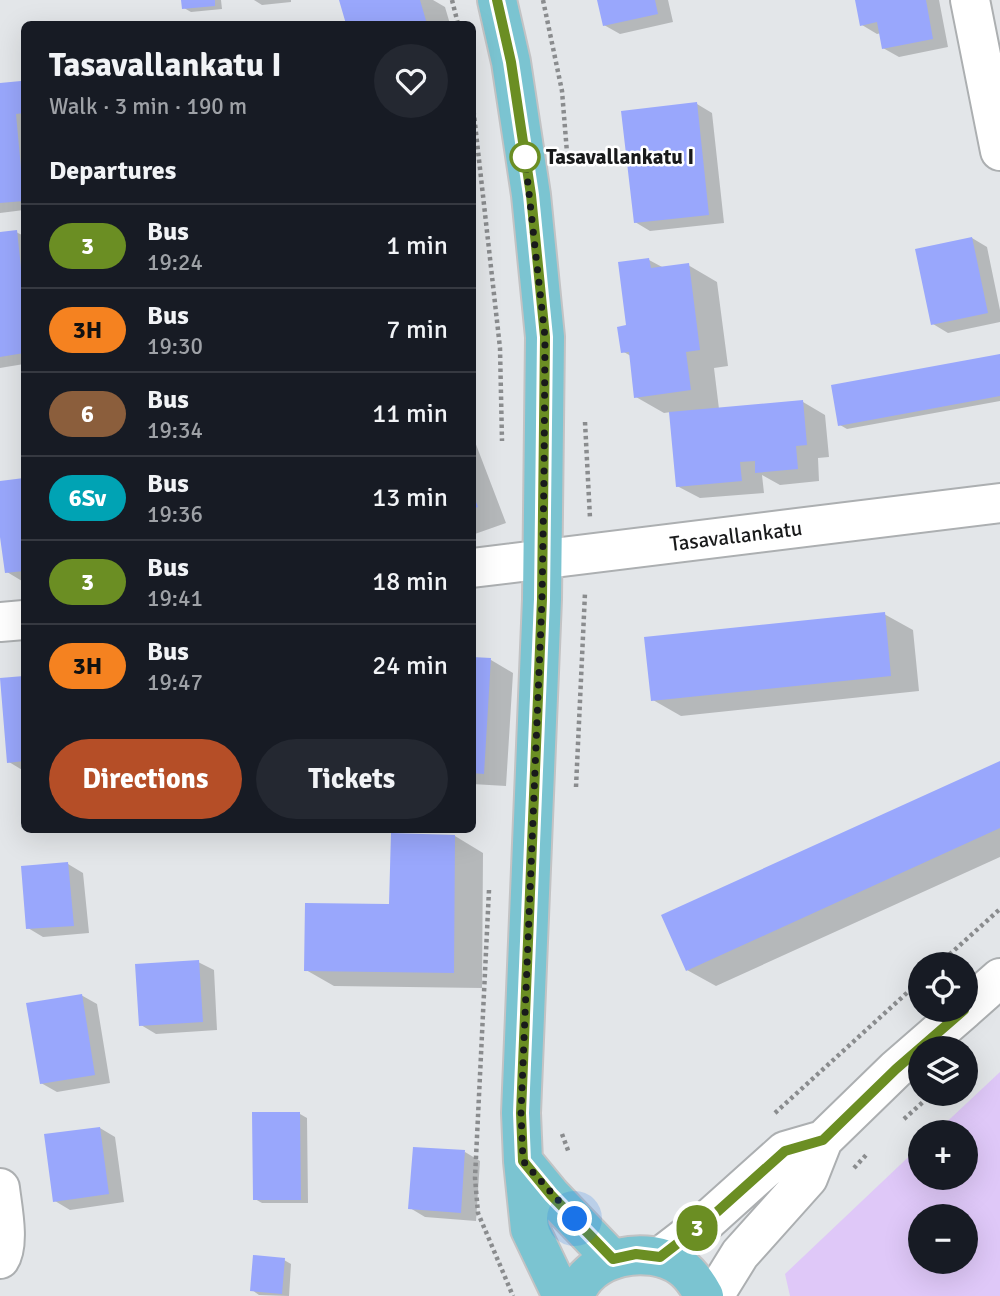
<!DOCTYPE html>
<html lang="en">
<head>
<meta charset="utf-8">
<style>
  :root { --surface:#171b24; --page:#242831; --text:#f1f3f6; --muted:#9ea1a6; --line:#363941; --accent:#b54e27 }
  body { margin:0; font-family:Signika,sans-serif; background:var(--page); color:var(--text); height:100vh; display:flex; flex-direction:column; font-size:26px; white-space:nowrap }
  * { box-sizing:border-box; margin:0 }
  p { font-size:23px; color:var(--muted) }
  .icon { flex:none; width:38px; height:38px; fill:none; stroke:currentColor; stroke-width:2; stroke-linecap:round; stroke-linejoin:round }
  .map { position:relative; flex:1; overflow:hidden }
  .drawer { position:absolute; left:21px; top:21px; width:455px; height:812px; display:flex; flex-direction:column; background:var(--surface); border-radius:10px; box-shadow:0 7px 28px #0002 }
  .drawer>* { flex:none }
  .badge { padding:0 14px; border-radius:23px; font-size:24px; line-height:46px }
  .fabs { position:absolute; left:908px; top:952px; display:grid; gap:14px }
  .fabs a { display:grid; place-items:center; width:70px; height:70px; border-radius:50%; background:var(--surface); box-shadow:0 7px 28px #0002; font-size:35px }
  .you { position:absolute; width:35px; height:35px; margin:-18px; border:5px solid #fff; border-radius:50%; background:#1a73e8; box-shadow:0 0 0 10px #1a73e833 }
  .map>.badge { position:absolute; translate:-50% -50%; box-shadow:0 0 0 4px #fff }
  h2 { padding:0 28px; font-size:26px; line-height:63px }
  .round { display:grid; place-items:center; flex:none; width:74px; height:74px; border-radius:37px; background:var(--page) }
  .overview { display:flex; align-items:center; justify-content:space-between; height:119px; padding:0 28px }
  h1 { font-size:33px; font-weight:700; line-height:52px }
  .action { display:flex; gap:14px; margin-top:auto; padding:14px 28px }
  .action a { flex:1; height:80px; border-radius:42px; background:var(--accent); color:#fff; font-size:28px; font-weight:700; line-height:80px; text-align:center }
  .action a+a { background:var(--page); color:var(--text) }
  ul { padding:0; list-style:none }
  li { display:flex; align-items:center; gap:21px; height:84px; padding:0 28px; border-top:2px solid var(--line) }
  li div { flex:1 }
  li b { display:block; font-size:26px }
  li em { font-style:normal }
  li .badge { min-width:77px; font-weight:700; text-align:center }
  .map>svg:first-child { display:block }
  .green { fill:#dfc8f8; fill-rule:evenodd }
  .shadow { fill:#0003 }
  .building { fill:#99a7fc }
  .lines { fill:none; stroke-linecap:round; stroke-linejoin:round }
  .minor-casing { stroke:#acafb1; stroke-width:42 }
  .major-casing { stroke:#c3c3c4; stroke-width:42 }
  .path { stroke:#8a8c8e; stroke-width:4.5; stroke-dasharray:3.5 3.5; stroke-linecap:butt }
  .minor { stroke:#fff; stroke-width:38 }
  .major { stroke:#7bc4d1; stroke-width:38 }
  .line-casing { stroke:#fff; stroke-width:16 }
  .line { stroke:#6b8e23; stroke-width:10 }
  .walk { stroke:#191a1b; stroke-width:7; stroke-dasharray:0 12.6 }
  .stop-dot { fill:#fff; stroke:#6b8e23; stroke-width:3.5 }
  .labels { text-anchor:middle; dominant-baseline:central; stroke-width:5; stroke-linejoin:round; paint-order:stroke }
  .stop-label { font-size:21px; font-weight:bold; fill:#191a1b; stroke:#fff; text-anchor:start }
  .street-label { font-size:21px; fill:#191a1b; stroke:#fff }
</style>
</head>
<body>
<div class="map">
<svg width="1000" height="1296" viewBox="0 0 1000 1296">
  <rect width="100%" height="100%" fill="#e3e6e9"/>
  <path class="green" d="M1000 1072V1296H790L785 1274 920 1146V1178H966V1132H936ZM920 1216H966V1262H920Z"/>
  <path class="shadow" d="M183 0H221L222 9 191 12 184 8Z
    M254 0H291V2L262 5Z
    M341 0H433L445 7 450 24H348Z
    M599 0H668L673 22 620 34 604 25Z
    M857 0H939L948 47 899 57 883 48 881 33 877 34 862 25Z
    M21 83 24 85V210L0 213V85Z
    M697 104 712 113 724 223 650 231 635 222Z
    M16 232 24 236V364L0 368V234Z
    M972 238 987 247 1000 310V322L948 333 933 324Z
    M649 260 664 268 688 265 717 282 728 366 714 368 719 409 803 402 825 415 829 457 818 458 819 481 780 485 762 475 764 493 700 498 677 486 671 412 664 413 636 397 631 356 622 351Z
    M1000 356V401L847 429 840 425Z
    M472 434 506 523 472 535Z
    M24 479V581H22L7 572 0 524V483Z
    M884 614 913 630 919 691 681 716 653 700Z
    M472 637 476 639 474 659 491 660 513 673 506 786 472 784Z
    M24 678V771L9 762 2 680Z
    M1000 763V857L716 986 687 970Z
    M455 836 483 853 482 988 334 986 306 970 391 906Z
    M68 864 83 873 89 933 43 937 28 928Z
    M198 962 214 970 217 1030 156 1034 141 1025Z
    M81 995 97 1004 110 1083 57 1092 41 1083Z
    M300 1114 307 1118 308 1203H262L255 1199Z
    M100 1128 115 1137 124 1202 70 1210 55 1201Z
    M465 1152 480 1161 476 1221 425 1217 410 1208Z
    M284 1260 291 1264 289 1296 259 1295 252 1290Z"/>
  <path class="building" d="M181 0H215V6L182 9Z
    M339 0H420L427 24H346Z
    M597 0H655L658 14 603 26Z
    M855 0H926L933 39 882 49 877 22 860 26Z
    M21 81 24 113 16 114 24 201 0 203V83Z
    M697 102 709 215 634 223 621 111Z
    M17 230 24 296V353L0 357V232Z
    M972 237 988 313 931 325 915 249Z
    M649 258 651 268 689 263 700 350 686 352 691 390 634 398 629 352 621 353 617 327 626 325 618 262Z
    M1000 354V396L838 426 831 385Z
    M803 400 807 445 796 446 798 469 755 473V461L740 462 742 481 676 487 669 412Z
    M24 478V571L5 573 0 537V481Z
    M472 492 478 507 472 509Z
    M885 612 891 676 651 701 644 637Z
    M472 657 491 658 484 774 472 773Z
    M24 676V761L7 763 0 678Z
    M1000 761V828L686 971 661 915Z
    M391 833 455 835 454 973 304 971 305 903 389 904Z
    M68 862 74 926 26 929 21 866Z
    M199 960 203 1022 139 1026 135 964Z
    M82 994 95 1075 40 1084 26 1003Z
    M252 1112H300L301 1200H253Z
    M100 1127 109 1194 53 1202 44 1134Z
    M413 1147 465 1150 461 1213 408 1209Z
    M253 1255 285 1258 282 1294 250 1291Z"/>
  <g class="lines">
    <defs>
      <path id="minor" d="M970 0 1000 151
        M472 568 1000 503
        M0 622 24 620
        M966 1008 1000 978
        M0 1188C2 1206 10 1244 0 1259
        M660 1257 708 1220 785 1151 823 1140
        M714 1296 740 1254 808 1178 823 1140 896 1069 964 1010"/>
      <path id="major" d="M497 0 511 62 531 195 545 337 542 599 521 1113 523 1161 530 1229 562 1296
        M523 1161 551 1195 613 1260
        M575 1296C588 1255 648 1244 681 1267 691 1274 698 1285 704 1296"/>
    </defs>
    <use href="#minor" class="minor-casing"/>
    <use href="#major" class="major-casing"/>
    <path class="path" d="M452 0 458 24
      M543 0 562 91 568 165
      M472 97 500 348 502 441
      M585 422 590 518
      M576 787 585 593
      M489 890 475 1178 478 1213 513 1296
      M939 964 1000 909
      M775 1113 920 981
      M904 1119 932 1094
      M562 1134 569 1153
      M854 1168 867 1154"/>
    <use href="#minor" class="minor"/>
    <use href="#major" class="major"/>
  </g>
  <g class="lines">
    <defs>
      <path id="line" d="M497 0 511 62 531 195 545 337 542 599 521 1113 523 1161 551 1195 613 1259 636 1254 660 1257 708 1220 785 1151 823 1140 896 1069 964 1010"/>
    </defs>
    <use href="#line" class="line-casing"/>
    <use href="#line" class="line"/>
    <path class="walk" d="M525 157 545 337 544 476 542 599 521 1113 523 1161 575 1219"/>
  </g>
  <circle class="stop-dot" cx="525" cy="157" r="14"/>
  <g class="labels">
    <g class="stop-label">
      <text x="546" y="157">Tasavallankatu I</text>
    </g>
    <g class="street-label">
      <text transform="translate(736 536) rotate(-7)">Tasavallankatu</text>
    </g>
  </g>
</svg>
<div class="fabs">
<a><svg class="icon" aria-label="locate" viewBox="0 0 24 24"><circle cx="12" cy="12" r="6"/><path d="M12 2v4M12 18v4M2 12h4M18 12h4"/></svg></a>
<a><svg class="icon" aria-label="layers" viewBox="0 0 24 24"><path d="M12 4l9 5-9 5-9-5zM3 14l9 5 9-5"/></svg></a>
<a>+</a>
<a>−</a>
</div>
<div class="you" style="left:575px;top:1219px"></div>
<b class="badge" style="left:697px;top:1228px;background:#6b8e23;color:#fff">3</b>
<section class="drawer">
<div class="overview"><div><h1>Tasavallankatu I</h1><p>Walk · 3 min · 190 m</p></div><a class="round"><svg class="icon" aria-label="heart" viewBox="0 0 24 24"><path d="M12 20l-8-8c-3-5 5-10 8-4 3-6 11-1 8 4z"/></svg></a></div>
<h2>Departures</h2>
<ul>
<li><span class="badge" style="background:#6b8e23;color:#fff">3</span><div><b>Bus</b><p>19:24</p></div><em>1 min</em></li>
<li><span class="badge" style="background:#f58220;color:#111">3H</span><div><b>Bus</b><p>19:30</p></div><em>7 min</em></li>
<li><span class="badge" style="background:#8b5e3c;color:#fff">6</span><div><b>Bus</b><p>19:34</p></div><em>11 min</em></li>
<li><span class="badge" style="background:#00a3b4;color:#fff">6Sv</span><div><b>Bus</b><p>19:36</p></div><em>13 min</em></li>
<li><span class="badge" style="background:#6b8e23;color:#fff">3</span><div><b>Bus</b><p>19:41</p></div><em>18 min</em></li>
<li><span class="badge" style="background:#f58220;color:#111">3H</span><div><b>Bus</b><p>19:47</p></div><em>24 min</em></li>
</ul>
<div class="action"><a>Directions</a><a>Tickets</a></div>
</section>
</div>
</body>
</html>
